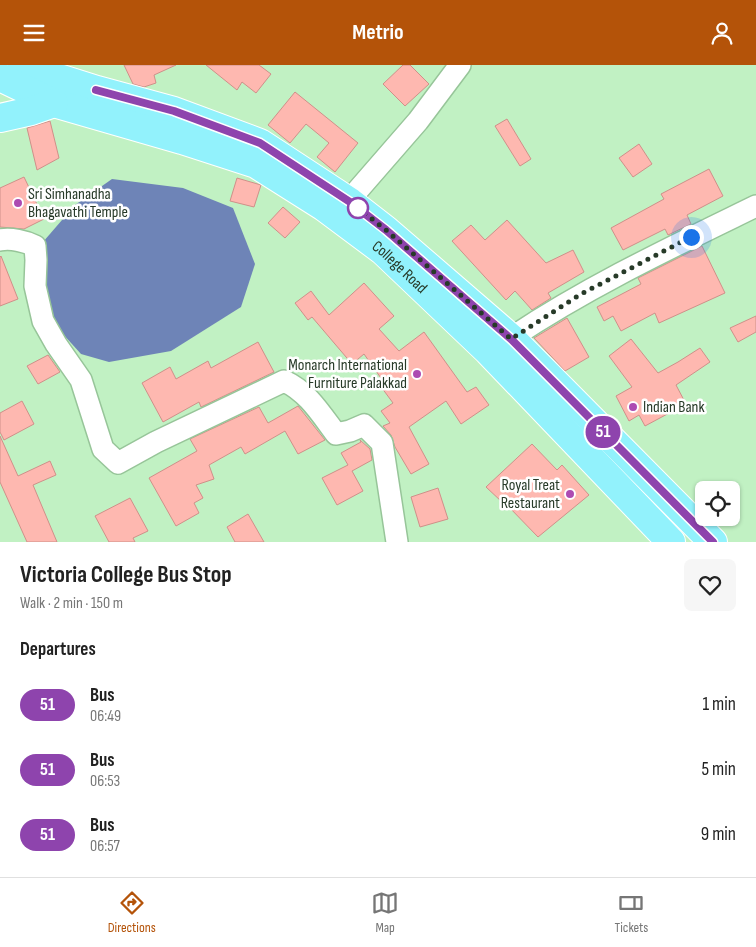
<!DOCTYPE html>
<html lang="en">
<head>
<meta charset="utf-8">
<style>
  :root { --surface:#fff; --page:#f6f6f6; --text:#222; --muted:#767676; --line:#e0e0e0; --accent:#b45309 }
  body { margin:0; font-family:"Sofia Sans Condensed",sans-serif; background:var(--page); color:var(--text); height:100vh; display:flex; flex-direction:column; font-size:19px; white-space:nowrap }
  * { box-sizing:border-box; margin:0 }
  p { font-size:16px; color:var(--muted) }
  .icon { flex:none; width:28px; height:28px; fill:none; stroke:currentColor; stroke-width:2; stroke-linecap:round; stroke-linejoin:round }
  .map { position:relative; height:477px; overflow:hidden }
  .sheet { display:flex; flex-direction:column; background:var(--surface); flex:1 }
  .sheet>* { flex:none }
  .badge { padding:0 10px; border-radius:16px; font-size:18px; line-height:32px }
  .tools { position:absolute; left:695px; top:416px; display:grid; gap:10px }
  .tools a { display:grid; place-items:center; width:45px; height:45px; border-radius:8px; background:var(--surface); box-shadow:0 1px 4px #0004; font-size:25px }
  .you { position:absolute; width:25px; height:25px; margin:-12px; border:4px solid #fff; border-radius:50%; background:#1a73e8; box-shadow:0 0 0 8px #1a73e833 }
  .map>.badge { position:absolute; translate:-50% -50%; box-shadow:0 0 0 2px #fff }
  h2 { padding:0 20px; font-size:19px; line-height:45px }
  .round { display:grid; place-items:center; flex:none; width:52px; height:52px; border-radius:8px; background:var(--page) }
  .head { display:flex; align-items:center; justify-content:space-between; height:85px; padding:0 20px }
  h1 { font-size:24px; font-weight:700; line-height:38px }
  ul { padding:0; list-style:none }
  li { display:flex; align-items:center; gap:15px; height:65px; padding:0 20px }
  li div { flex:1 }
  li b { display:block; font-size:19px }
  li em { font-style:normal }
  li .badge { min-width:55px; font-weight:700; text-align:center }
  header { display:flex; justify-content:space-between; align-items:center; height:65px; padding:0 20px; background:var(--accent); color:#fff; font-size:22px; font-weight:700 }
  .dock { display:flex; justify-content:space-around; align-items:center; height:70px; border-top:1px solid var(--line); background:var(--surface); font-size:14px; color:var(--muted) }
  .dock a { display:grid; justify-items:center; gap:2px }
  .dock .current { color:var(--accent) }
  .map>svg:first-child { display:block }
  .water { fill:#6e84b7 }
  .building { fill:#feb8b0; stroke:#cf9089 }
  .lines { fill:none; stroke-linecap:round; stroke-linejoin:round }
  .minor-casing { stroke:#97c599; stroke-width:24 }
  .major-casing { stroke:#fff; stroke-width:30 }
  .minor { stroke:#fff; stroke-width:21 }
  .major { stroke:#92f2fc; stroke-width:28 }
  .line-casing { stroke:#fff; stroke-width:11 }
  .line { stroke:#8e44ad; stroke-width:8 }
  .walk { stroke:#273a28; stroke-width:5; stroke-dasharray:0 9 }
  .poi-dot { fill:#ad4bb2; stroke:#fff; stroke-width:2 }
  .stop-dot { fill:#fff; stroke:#8e44ad; stroke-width:2.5 }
  .labels { text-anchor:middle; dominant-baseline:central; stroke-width:5; stroke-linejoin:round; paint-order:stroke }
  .poi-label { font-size:16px; fill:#273a28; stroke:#fff; text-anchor:start }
  .street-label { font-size:16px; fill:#273a28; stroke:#fff }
</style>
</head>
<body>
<header><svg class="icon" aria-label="menu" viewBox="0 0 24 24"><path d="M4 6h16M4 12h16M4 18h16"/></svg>Metrio<svg class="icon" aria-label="person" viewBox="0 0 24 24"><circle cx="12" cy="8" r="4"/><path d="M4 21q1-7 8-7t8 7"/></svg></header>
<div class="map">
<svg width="756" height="477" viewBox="0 0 756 477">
  <rect width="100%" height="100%" fill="#c1f1c3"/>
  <path class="water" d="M112 114 183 123 233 143 255 199 241 242 171 286 109 297 81 289 52 257 45 220 43 177 75 140Z"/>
  <path class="building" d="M124 0H176L154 10 156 18 144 22 133 19Z
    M206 0H259L271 9 256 28 242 17 237 25Z
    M403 0H410L429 19 405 41 383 19Z
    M295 27 358 78 335 107 317 92 329 78 306 59 290 78 268 60Z
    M507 54 531 94 520 101 495 61Z
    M50 56 59 93 37 105 27 63Z
    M639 79 652 99 633 112 619 93Z
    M709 104 723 131 687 150 691 159 668 170 665 164 623 185 611 163 664 134 661 129Z
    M24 112 44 154 24 164 0 162V123Z
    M237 113 261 120 254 142 230 136Z
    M283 142 300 157 285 173 268 158Z
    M507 155 546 198 573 185 584 207 548 228 551 233 532 245 515 226 506 235 452 176 471 160 485 175Z
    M702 181 725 228 659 258 655 248 621 266 613 251 604 256 597 242 641 219 638 213Z
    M1 191 18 234 0 241V192Z
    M364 218 394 251 379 264 399 286 424 267 467 327 476 322 489 340 461 359 446 336 409 362 429 399 411 409 395 382 391 370 383 361 390 358 381 346 393 338 379 319 383 316 364 289 352 299 312 252 308 255 295 238 311 226 329 250Z
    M756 251V267L738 277 730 263Z
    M567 253 589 292 565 306 534 273Z
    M631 274 658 308 678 297 700 283 710 297 676 320 686 339 645 361 639 350 629 356 616 331 632 322 609 291Z
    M258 277 274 307 201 342 199 337 163 357 142 318 170 302 176 314 208 296 211 303Z
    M48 290 60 307 38 319 27 301Z
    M22 336 34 359 4 375 0 367V348Z
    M298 341 325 375 298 389 285 366 245 389 241 382 209 400 214 414 196 420 203 433 194 438 199 448 176 461 149 413 197 386 190 374 259 342 268 358Z
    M0 371 18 411 50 396 56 410 33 420 57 477H27L0 417Z
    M360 375 370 384 372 395 352 406 363 426 337 440 322 413 348 400 341 388 361 377Z
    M532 379 557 405 562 400 589 430 538 472 507 440 505 437H502L486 422Z
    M438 423 448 454 420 462 411 432Z
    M130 433 148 466 133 473 135 477H109L95 451Z
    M248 449 264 477H235L227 462Z"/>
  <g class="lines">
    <defs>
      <path id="minor" d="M350 137 358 125 418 56 460 0
        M0 175C11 173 25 176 35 181L36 195 35 221 43 256 56 279 81 315 103 384 118 398 156 377 284 316C307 326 321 349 336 369L350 366 364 360 382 378 397 477
        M511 273C589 221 672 182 756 141"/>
      <g id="major">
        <path d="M22 0 30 4 97 25 174 46 260 78 350 137 386 165 511 273 713 477"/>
        <path id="s1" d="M0 12 54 38 182 75 256 99 324 142 383 186 488 286 671 477"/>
        <path d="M0 53 31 46 54 38"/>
      </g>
    </defs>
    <use href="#minor" class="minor-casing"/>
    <use href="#major" class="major-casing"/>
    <use href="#minor" class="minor"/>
    <use href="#major" class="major"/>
  </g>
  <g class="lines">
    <defs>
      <path id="line" d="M96 25 174 46 260 78 350 137 386 165 511 274 713 477"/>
    </defs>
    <use href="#line" class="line-casing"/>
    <use href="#line" class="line"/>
    <path class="walk" d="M358 143 386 165 511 274 581 229 691 172"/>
  </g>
  <g class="poi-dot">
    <circle cx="18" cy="138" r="5"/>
    <circle cx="417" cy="309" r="5"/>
    <circle cx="633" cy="342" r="5"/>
    <circle cx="570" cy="429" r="5"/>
  </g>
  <circle class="stop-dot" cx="358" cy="143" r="10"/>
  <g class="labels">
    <g class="poi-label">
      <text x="28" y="129">Sri Simhanadha<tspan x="28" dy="18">Bhagavathi Temple</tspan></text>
      <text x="407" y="300" text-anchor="end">Monarch International<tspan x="407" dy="18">Furniture Palakkad</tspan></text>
      <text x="643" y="342">Indian Bank</text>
      <text x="560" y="420" text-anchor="end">Royal Treat<tspan x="560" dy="18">Restaurant</tspan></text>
    </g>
    <g class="street-label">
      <text stroke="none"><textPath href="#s1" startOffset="448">College Road</textPath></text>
    </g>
  </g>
</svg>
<div class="tools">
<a><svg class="icon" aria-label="locate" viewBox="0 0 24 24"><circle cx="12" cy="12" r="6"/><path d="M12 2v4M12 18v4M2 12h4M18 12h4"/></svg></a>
</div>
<div class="you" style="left:691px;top:172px"></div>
<b class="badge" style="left:603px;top:367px;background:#8e44ad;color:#fff">51</b>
</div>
<section class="sheet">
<div class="head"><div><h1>Victoria College Bus Stop</h1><p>Walk · 2 min · 150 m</p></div><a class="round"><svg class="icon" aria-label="heart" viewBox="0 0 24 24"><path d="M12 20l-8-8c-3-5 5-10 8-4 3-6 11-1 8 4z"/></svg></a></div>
<h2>Departures</h2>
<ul>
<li><span class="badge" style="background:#8e44ad;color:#fff">51</span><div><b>Bus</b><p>06:49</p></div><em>1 min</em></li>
<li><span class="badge" style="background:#8e44ad;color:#fff">51</span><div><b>Bus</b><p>06:53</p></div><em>5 min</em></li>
<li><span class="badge" style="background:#8e44ad;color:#fff">51</span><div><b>Bus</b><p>06:57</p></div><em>9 min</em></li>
</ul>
</section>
<nav class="dock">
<a class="current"><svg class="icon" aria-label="directions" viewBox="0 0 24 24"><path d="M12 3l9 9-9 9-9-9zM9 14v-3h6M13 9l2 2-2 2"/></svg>Directions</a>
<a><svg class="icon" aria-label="map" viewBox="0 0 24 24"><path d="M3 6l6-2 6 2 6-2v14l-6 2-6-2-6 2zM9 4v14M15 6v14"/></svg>Map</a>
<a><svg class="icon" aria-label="tickets" viewBox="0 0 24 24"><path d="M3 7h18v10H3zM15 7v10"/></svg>Tickets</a>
</nav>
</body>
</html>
